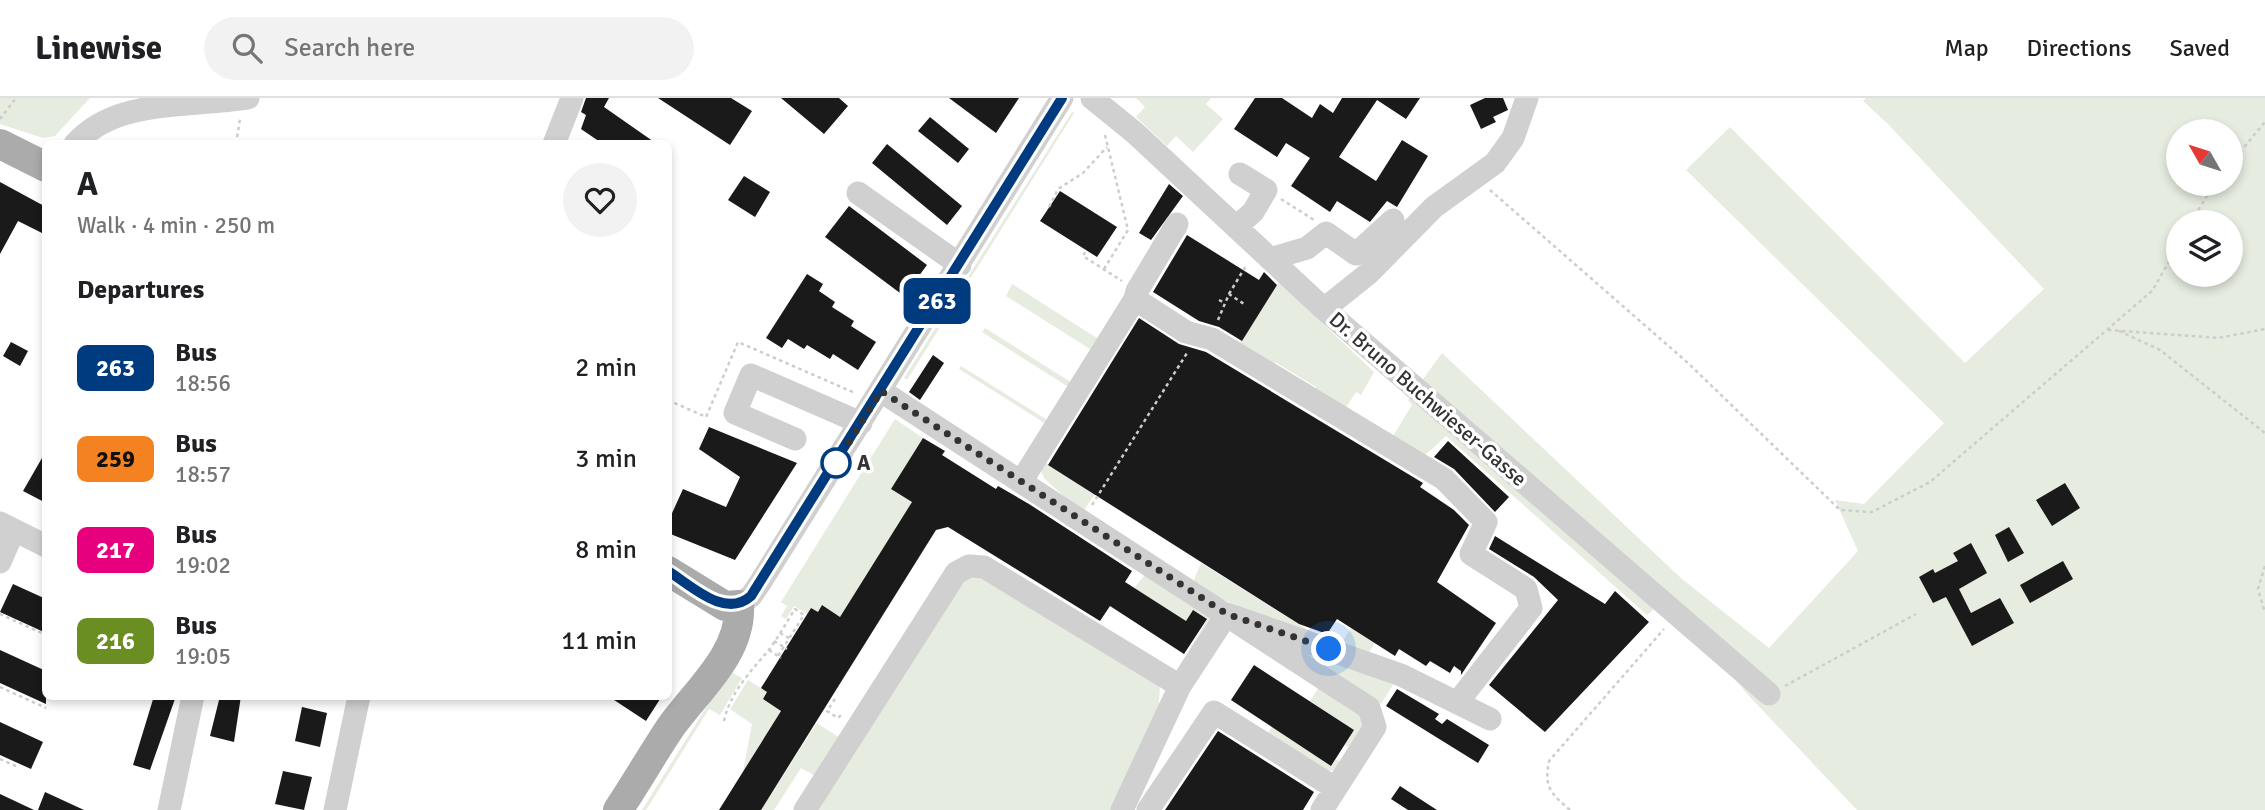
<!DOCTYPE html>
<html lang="en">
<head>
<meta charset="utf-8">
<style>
  :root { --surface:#fff; --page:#f2f2f2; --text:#202124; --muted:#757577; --line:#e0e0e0 }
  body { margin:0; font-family:Signika,sans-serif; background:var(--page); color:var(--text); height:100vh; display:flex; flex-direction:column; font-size:26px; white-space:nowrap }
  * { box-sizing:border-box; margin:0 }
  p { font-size:23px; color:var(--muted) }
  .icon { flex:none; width:38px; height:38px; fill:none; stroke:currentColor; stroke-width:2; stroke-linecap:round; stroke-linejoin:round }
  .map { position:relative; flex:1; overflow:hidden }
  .details { position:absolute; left:42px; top:42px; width:630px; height:560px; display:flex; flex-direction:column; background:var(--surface); border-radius:10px; box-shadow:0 4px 10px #0003 }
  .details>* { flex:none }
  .badge { padding:0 14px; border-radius:10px; font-size:24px; line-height:46px }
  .needle { width:46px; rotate:309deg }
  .buttons { position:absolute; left:2166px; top:21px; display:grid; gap:14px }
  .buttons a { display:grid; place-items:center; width:77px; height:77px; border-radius:50%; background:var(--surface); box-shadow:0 4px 10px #0003; font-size:35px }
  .you { position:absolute; width:35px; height:35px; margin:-18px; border:5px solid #fff; border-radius:50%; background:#1a73e8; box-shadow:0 0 0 10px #1a73e833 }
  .map>.badge { position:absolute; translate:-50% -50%; box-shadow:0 0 0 4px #fff }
  h2 { padding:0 35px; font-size:26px; line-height:63px }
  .round { display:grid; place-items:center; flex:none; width:74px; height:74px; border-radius:37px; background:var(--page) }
  .overview { display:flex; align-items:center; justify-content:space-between; height:119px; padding:0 35px }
  h1 { font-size:33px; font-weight:700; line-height:52px }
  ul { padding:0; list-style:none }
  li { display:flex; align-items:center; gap:21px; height:91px; padding:0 35px }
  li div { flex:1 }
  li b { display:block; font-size:26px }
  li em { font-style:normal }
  li .badge { min-width:77px; font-weight:700; text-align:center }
  header { display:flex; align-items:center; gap:42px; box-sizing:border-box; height:98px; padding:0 35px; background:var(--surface); border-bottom:2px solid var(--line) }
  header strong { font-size:33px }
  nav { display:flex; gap:38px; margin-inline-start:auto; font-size:24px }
  .search { width:490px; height:63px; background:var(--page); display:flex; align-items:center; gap:18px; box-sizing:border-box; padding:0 24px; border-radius:38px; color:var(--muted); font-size:26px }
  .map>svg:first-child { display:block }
  .green { fill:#e6ecdf; fill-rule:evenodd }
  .building { fill:#1a1a1a }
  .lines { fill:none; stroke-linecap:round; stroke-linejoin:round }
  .path { stroke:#cdcdcd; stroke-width:2.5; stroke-dasharray:3.5 3.5; stroke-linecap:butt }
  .minor { stroke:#d0d0d0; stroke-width:23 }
  .major { stroke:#ababab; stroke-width:30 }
  .line-casing { stroke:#fff; stroke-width:16 }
  .line { stroke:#003b80; stroke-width:10 }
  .walk { stroke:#333; stroke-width:7; stroke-dasharray:0 12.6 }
  .stop-dot { fill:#fff; stroke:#003b80; stroke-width:3.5 }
  .labels { text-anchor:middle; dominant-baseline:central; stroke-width:7; stroke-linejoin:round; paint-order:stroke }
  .street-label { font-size:21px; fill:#333; stroke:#fff }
  .stop-label { font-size:21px; font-weight:bold; fill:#333; stroke:#fff; text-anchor:start }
</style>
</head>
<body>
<header>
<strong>Linewise</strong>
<div class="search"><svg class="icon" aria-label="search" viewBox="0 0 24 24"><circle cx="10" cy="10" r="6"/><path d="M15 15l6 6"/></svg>Search here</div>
<nav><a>Map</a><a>Directions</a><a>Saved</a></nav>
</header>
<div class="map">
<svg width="2265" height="712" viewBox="0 0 2265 712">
  <rect width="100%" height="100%" fill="#fff"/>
  <path class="green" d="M0 0H90L55 38 43 40 0 26Z
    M1136 0H1211L1206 6 1223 21 1193 54 1176 38 1167 48 1136 19 1145 9Z
    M1866 0H2265V712H1857L1750 599 1666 501 1647 517 1446 338 1420 362 1390 343 1412 307 1408 302 1442 255 1682 481 1769 550 1858 453 1835 402 1864 406 1944 325 1686 72 1730 29 1965 265 2044 191 1887 25 1863 3ZM2179 33H2231V86H2179ZM2179 124H2231V177H2179Z
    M1072 14 1074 15 907 282 904 280Z
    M1279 184 1374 274 1361 297 1356 294 1343 314 1313 295 1316 289 1275 264 1272 269 1238 249Z
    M1012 186 1100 242 1093 253 1006 198Z
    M985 230 1072 285 1070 290 982 234Z
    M961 268 1049 323 1046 326 959 271Z
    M895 321 923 340 891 391 912 404 840 519 822 507 818 514 811 510 807 516 794 508 786 521 781 518 787 508 781 504Z
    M1043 363 1095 396 1082 415 1044 380 1041 373Z
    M1201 465 1324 542 1221 501 1193 484Z
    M970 474 1160 586 1158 623 1117 712H813Z
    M1145 477 1214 521 1184 570 1180 567 1207 522 1192 513 1186 523 1134 490Z
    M1351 530 1375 545 1366 559 1341 546Z
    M1279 543 1385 582 1393 587 1381 606Z
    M729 573 742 580 720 617 709 611 646 712H642Z
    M748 582 767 594 763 601 781 613 743 673 752 626 730 611Z
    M1321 586C1332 595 1361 611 1364 625 1365 634 1355 644 1351 651L1345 647 1354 632 1310 603Z
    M817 625 843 642 819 680 801 670 774 712H761Z
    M1272 629 1331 668 1336 661 1342 665 1337 672 1328 673 1268 635Z"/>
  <path class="building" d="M586 0H609L604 9 657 46H603L581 31 586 17 581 14Z
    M658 0H731L752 13 730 47Z
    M781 0H839L848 8 824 36Z
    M949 0H1019L996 35Z
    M1255 0H1282L1312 20 1320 6 1333 15 1342 0H1420L1406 21 1377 2 1339 59 1376 83 1402 42 1428 58 1397 109 1387 103 1370 124 1337 103 1330 114 1291 88 1310 60 1286 45 1277 59 1234 31Z
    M1485 0H1503L1508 12 1493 19 1496 24 1481 31 1470 7Z
    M930 19 969 51 958 65 918 33Z
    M887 46 962 108 947 127 872 65Z
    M744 78 770 94 755 119 728 102Z
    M0 84 46 109V137L18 123 0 156Z
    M1169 86 1183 98 1151 142 1139 135Z
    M1060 93 1117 129 1097 159 1040 123Z
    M849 108 927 167 904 198 825 139Z
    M1187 137 1259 182 1264 174 1277 187 1242 243 1219 229 1199 223 1153 194Z
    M807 176 823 186 819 193 835 204 832 209 854 223 851 228 876 244 858 272 833 256 830 261 807 247 804 251 788 241 782 250 766 240Z
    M1139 220 1179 246 1206 254 1423 385 1420 389 1454 412 1469 427 1437 484 1496 525 1461 577V573L1454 568 1450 575 1430 563 1426 568 1399 551 1395 558 1337 521 1327 536 1299 526 1048 367Z
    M11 244 28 253 20 268 3 258Z
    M933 257 944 265 920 302 909 294Z
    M709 329 797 365 735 462 668 435V424L683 391 726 409 740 379 699 351Z
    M923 340 945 353 942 357 996 391 998 388 1029 406 1132 473 1125 484 1186 523 1193 512 1207 521 1184 556 1110 508 1100 523 948 429 936 432 761 712H719L781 613 763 601 767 594 761 590 811 510 818 514 822 507 840 519 912 404 891 391Z
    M1448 343 1509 399 1495 414 1454 371 1434 359Z
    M46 353V405L23 393Z
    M2065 385 2080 410 2052 428 2036 402Z
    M2009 429 2024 455 2008 464 1995 437Z
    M1495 438 1605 506 1615 493 1649 524 1545 634 1489 587 1558 502 1534 479 1489 451Z
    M1971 445 1987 475 1959 491 1971 515 2000 500 2014 525 1972 548 1946 499 1933 505 1919 479 1933 471 1935 475 1958 463 1953 455Z
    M2063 463 2073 481 2030 505 2020 487Z
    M13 486 46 501V535L0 514Z
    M0 552 46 573V606L0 585Z
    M1254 567 1354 632 1331 668 1231 602Z
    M1397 591 1439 616 1435 621 1442 626 1447 621 1489 647 1478 665 1386 608Z
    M154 598H176L150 672 133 667Z
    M220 598H241L234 644 210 638Z
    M608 598H662L646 623Z
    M302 609 327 615 320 649 295 643Z
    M0 624 43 644 31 671 0 657Z
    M1218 633 1314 694 1303 712H1165Z
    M283 673 312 679 304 712 275 706Z
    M1400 688 1437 712H1408L1391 701Z
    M45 694 84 712H38Z
    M0 696 34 712H0Z"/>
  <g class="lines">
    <path class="path" d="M0 21 16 0
      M236 46 240 21
      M2231 65 2265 24
      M1490 92 1688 265 1840 412 1872 414 1930 384 2152 193 2179 147
      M1281 101 1314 122
      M1049 109 1058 91 1083 75 1107 49
      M2191 124 2214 86
      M1085 154 1083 158 1122 183
      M1104 171 1128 132 1105 37
      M1229 196 1247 166
      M1219 202 1225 205
      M1218 222 1229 196 1244 206
      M2108 232 2218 240 2265 231
      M2119 233 2160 252 2265 335
      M668 302 706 319 738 244 855 295
      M1092 407 1187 255
      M2265 468 2258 491 2265 515
      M0 516 46 537
      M780 535 792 542
      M774 543 787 551
      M769 552 781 560
      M1785 588 1916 516
      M0 589 46 610
      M835 601 827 613 838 620 841 617
      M724 623C730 595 750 574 768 553 778 540 786 525 795 511L804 517 778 558
      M0 661 18 669
      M1570 712C1550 695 1544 689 1549 663L1664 531"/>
    <path class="minor" d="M1092 0 1135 35 1324 211 1769 596
      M75 46C116 0 186 10 248 0
      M554 46 572 0
      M858 95 960 167
      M1236 129 1253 114 1266 92 1240 76
      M1270 161 1307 150 1326 135 1356 156 1393 122
      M1135 201 1137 193 1177 126
      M1324 211 1369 175 1434 109 1495 65 1513 40 1527 0
      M881 293 1369 610 1375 629 1322 712
      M795 341 735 315 751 277 861 325
      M1021 384 1135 201 1186 234 1212 241 1444 381 1486 424 1471 456 1526 491 1531 510 1457 605
      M0 425 46 448
      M0 464 14 432
      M739 507 751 498 760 485 1062 0
      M169 712 193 598
      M335 712 359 598
      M805 712 956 475 969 468 984 469 1180 588
      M1122 712 1180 588 1227 516 1401 577 1490 621
      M1148 712 1214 614 1335 690"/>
    <path class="major" d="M0 46 46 69
      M618 712C636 685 652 657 670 630 696 593 742 556 739 507L725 508 668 473"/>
  </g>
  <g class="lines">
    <defs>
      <path id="line" d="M668 473C692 488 725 521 751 498L1062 0"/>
    </defs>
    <use href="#line" class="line-casing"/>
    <use href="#line" class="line"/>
    <path class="walk" d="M836 365 881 293 1227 516 1329 551"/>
  </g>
  <circle class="stop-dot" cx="836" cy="365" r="14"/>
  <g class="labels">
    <g class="street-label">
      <text transform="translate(1428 301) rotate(41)">Dr. Bruno Buchwieser-Gasse</text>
    </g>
    <g class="stop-label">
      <text x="857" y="365">A</text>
    </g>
  </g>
</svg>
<div class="buttons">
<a><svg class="needle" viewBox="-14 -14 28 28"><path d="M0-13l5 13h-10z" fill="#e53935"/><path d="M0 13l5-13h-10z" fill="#757577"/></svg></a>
<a><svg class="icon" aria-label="layers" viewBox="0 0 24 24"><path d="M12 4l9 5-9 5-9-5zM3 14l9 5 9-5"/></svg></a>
</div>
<div class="you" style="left:1329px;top:551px"></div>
<b class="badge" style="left:937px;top:203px;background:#003b80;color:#fff">263</b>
<section class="details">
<div class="overview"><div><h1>A</h1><p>Walk · 4 min · 250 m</p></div><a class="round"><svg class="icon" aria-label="heart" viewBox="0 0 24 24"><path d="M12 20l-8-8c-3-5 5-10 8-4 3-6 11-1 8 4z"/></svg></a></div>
<h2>Departures</h2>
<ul>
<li><span class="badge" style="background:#003b80;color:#fff">263</span><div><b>Bus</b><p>18:56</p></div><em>2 min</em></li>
<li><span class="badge" style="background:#f58220;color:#111">259</span><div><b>Bus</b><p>18:57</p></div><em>3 min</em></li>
<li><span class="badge" style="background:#e6007e;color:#fff">217</span><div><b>Bus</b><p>19:02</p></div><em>8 min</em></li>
<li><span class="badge" style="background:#6b8e23;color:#fff">216</span><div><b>Bus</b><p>19:05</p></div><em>11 min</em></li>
</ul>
</section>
</div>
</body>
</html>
